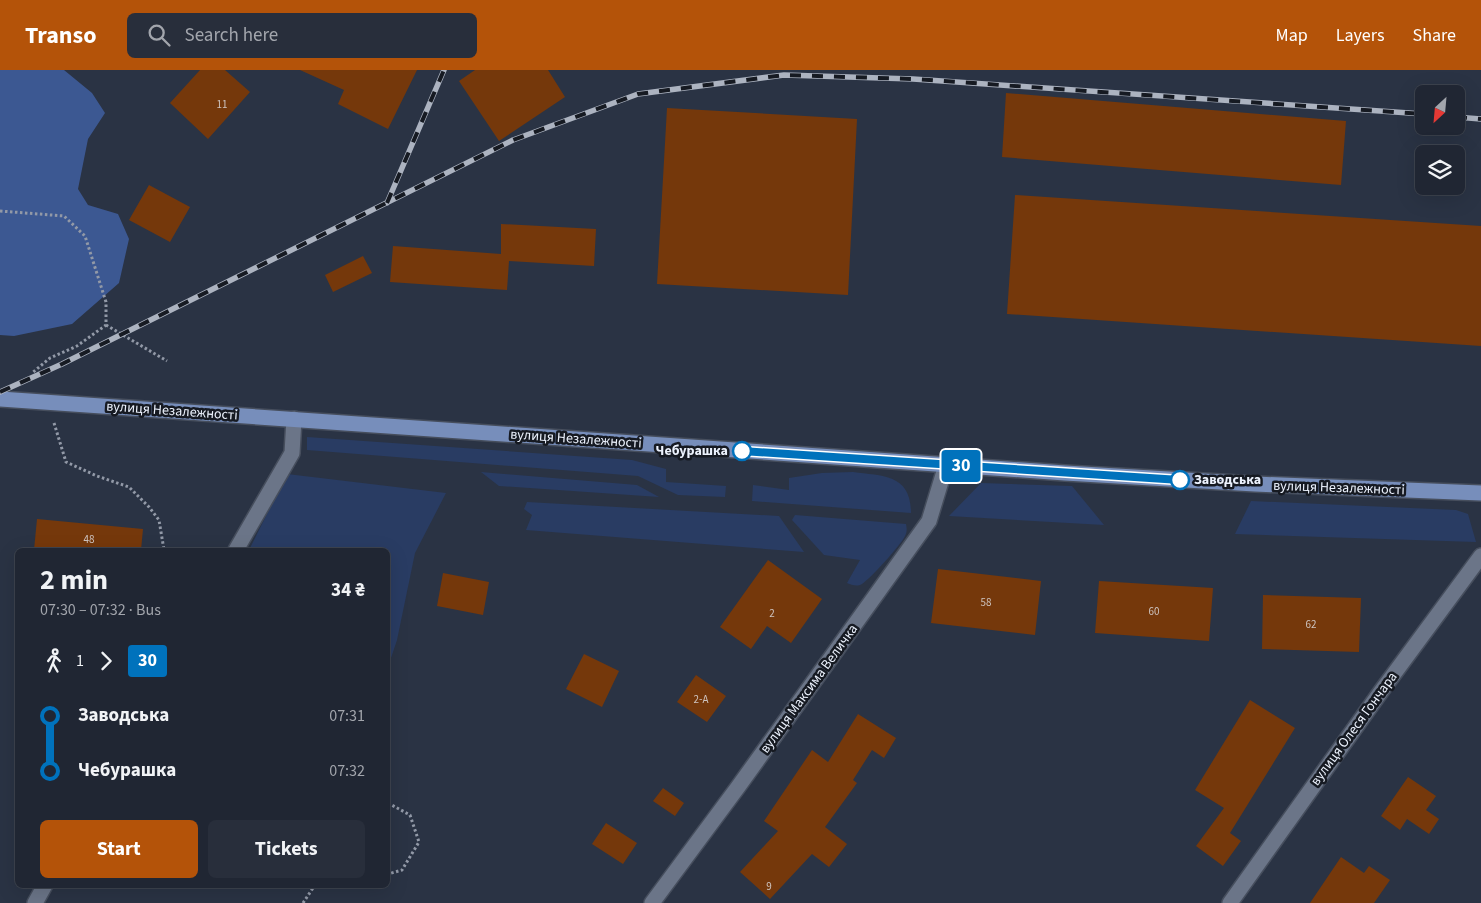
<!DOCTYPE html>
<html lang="en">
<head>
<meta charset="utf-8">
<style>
  :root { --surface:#202633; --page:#282e3b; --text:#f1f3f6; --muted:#a2a5ac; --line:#3d434e; --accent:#b45309 }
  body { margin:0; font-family:"Source Sans 3",sans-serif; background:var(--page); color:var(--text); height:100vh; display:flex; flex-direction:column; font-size:19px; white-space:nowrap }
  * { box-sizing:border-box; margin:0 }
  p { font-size:16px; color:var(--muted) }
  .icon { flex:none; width:28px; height:28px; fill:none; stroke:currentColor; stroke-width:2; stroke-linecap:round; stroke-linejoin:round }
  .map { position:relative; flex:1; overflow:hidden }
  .drawer { position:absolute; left:15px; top:478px; width:375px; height:340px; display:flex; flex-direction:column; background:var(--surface); border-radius:8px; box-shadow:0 5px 20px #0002,0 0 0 1px var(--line) }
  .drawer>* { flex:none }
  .badge { padding:0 10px; border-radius:4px; font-size:18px; line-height:32px }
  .needle { width:32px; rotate:206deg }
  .fabs { position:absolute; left:1415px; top:15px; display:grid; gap:10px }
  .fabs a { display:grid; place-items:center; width:50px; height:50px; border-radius:8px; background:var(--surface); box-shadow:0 5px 20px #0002,0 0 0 1px var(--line); font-size:25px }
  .map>.badge { position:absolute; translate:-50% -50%; box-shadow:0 0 0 2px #fff }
  .legs { display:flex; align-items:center; gap:8px; height:55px; padding:0 25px; font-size:16px }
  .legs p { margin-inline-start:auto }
  .overview { display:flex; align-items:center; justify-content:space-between; height:85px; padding:0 25px }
  h1 { font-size:28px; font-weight:700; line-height:38px }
  .action { display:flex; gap:10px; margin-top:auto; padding:10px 25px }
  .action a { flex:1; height:58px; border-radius:8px; background:var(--accent); color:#fff; font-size:20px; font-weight:700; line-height:58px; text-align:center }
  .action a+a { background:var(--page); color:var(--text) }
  ul { padding:0 25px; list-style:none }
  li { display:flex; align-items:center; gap:18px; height:55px; font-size:19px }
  li i { display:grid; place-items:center; width:8px; height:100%; margin:0 6px; background:currentColor }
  li i::after { content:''; width:12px; height:12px; margin:-6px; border:4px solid; border-radius:50%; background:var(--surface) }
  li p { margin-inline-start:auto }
  li:first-child i { background:linear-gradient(#0000 50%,currentColor 0) }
  li:last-child i { background:linear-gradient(currentColor 50%,#0000 0) }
  header { display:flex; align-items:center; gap:30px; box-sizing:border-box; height:70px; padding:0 25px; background:var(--accent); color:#fff }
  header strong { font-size:24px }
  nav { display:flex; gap:28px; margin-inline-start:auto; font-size:18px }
  .search { width:350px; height:45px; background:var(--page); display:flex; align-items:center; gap:12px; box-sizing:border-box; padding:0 18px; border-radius:8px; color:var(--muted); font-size:19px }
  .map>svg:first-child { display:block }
  .green { fill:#293c63 }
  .forest { fill:#3c5892 }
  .building { fill:#75380b }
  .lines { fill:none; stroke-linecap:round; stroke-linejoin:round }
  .minor-casing { stroke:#464e5d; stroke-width:18 }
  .primary-casing { stroke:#464e5d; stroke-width:18 }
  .path { stroke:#9299a7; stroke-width:3; stroke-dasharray:2.5 2.5; stroke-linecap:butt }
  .minor { stroke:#6b7588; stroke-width:15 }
  .primary { stroke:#778ebb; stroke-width:15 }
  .rail-casing { stroke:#acb3c0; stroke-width:5.5 }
  .rail { stroke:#161a22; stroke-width:4; stroke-dasharray:11; stroke-linecap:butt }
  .line-1-casing { stroke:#fff; stroke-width:11 }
  .line-1 { stroke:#0072bc; stroke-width:8 }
  .stop-1-dot { fill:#fff; stroke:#0072bc; stroke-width:2.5 }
  .labels { text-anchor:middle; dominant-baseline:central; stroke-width:5; stroke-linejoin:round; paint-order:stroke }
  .number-label { font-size:11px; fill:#cec4c0 }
  .street-label { font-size:14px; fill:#ecf2fd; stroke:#161a22 }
  .stop-label { font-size:14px; font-weight:bold; fill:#ecf2fd; stroke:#161a22; text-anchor:end }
</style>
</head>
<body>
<header>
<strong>Transo</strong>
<div class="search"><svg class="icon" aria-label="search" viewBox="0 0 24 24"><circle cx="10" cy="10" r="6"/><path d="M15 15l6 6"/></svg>Search here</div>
<nav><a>Map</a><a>Layers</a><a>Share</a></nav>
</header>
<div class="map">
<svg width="1481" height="833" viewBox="0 0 1481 833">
  <rect width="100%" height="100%" fill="#2a3344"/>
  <path class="green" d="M307 367 632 390 666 399V412L726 416 725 427 678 425 638 406 307 380Z
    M481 402 637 415 659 427 499 416Z
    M853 402C883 406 911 404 911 443L752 431 753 415 789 420V408L822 403Z
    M287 404 446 423 415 483 397 570 388 597V480H249Z
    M981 413 1072 416 1104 455 949 446Z
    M1251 431 1456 440 1468 444 1476 472 1235 464Z
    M527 432 779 446 804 482 526 460 532 445 524 439Z
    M795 445 906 454C907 459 907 462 905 466 901 475 870 509 862 514 857 517 852 515 847 513L860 490 824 485 792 450Z"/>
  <path class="forest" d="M0 0H64L92 23 105 43 88 69 78 119 88 135 118 144 129 169 119 213 72 254 14 266 0 265Z"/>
  <path class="building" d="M200 0H225L250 22 208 69 170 33Z
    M300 0H417L388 59 338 34 344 20Z
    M475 0H548L565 27 499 71 459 11Z
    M1006 23 1346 51 1341 115 1002 87Z
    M667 38 857 49 848 225 657 214Z
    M149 115 190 137 170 172 129 150Z
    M1015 125 1481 156V276L1007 244Z
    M501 154 596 159 594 196 509 191 507 220 390 212 393 176 501 184Z
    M363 186 372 203 333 222 325 205Z
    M37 449 143 459 141 480H34Z
    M768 490 822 529 791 573 767 556 751 579 720 557Z
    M938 499 1041 511 1035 565 931 553Z
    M443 503 489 512 483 545 437 536Z
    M1099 511 1213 518 1209 571 1095 563Z
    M1263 525 1361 528 1359 582 1262 579Z
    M584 584 619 601 602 637 566 619Z
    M696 605 726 626 707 652 677 632Z
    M1250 630 1295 658 1230 763 1241 771 1223 796 1196 776 1224 738 1195 720Z
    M858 644 896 668 884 688 872 680 853 710 857 713 825 757 847 774 829 797 812 784 770 829 740 802 778 761 764 751 812 680 828 692Z
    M1408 707 1436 726 1426 740 1439 749 1429 764 1407 749 1400 760 1381 746Z
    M663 718 684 733 675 746 653 731Z
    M606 753 637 773 623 794 592 774Z
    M1341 787 1364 803 1369 796 1390 810 1374 833H1310Z"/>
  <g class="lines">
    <defs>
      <path id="minor" d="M236 480 292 383 294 349
        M35 833 45 815
        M652 833 738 717 929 451 946 395
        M1230 833 1382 620 1481 486"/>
      <path id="primary" d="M0 329 1065 403 1255 414 1481 423"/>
    </defs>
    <use href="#minor" class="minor-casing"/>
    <use href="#primary" class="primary-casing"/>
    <path class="path" d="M0 141 64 146 85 166 106 232V255L77 276 50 288 32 303
      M106 255 167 291
      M54 353 66 392 97 406 129 417 149 437 159 450 164 480
      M388 733 410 745 419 772 402 800 388 804
      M303 833 315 815"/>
    <use href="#minor" class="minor"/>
    <use href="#primary" class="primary"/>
    <defs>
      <path id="rail" d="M1456 47 1481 49
        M387 133 444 0
        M0 322 62 294 513 70 638 24 784 5 913 9 1424 44"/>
    </defs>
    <use href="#rail" class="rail-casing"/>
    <use href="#rail" class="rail"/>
  </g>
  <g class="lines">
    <defs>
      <path id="line-1" d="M742 381 1180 410"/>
    </defs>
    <use href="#line-1" class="line-1-casing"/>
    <use href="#line-1" class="line-1"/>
  </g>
  <g class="stop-1-dot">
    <circle cx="742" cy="381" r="9"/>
    <circle cx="1180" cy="410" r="9"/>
  </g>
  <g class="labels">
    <g class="number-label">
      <text x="222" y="34">11</text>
      <text x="89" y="469">48</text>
      <text x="986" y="532">58</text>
      <text x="1154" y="541">60</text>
      <text x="772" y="543">2</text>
      <text x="1311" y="554">62</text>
      <text x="701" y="629">2-А</text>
      <text x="769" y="816">9</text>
    </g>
    <g class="street-label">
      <text transform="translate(172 341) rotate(4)">вулиця Незалежності</text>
      <text transform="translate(576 369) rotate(4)">вулиця Незалежності</text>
      <text transform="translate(1339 418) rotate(2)">вулиця Незалежності</text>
      <text transform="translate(809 619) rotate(-54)">вулиця Максима Величка</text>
      <text transform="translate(1354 659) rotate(-54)">вулиця Олеся Гончара</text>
    </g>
    <g class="stop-label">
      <text x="728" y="381">Чебурашка</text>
      <text x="1194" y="410" text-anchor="start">Заводська</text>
    </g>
  </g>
</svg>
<div class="fabs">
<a><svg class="needle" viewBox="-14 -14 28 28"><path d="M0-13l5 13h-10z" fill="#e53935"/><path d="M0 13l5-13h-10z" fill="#a2a5ac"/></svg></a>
<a><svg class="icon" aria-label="layers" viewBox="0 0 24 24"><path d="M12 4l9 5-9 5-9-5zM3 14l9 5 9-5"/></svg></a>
</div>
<b class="badge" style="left:961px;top:396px;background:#0072bc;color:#fff">30</b>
<section class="drawer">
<div class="overview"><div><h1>2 min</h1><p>07:30 – 07:32 · Bus</p></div><b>34 ₴</b></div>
<div class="legs"><svg class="icon" aria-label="walk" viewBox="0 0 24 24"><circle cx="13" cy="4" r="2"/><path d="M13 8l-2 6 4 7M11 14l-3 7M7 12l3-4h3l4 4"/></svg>1<svg class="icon" aria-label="forward" viewBox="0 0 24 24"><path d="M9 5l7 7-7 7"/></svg><b class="badge" style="background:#0072bc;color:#fff">30</b></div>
<ul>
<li><i style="color:#0072bc"></i><b>Заводська</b><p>07:31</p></li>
<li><i style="color:#0072bc"></i><b>Чебурашка</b><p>07:32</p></li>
</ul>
<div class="action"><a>Start</a><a>Tickets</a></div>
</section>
</div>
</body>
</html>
